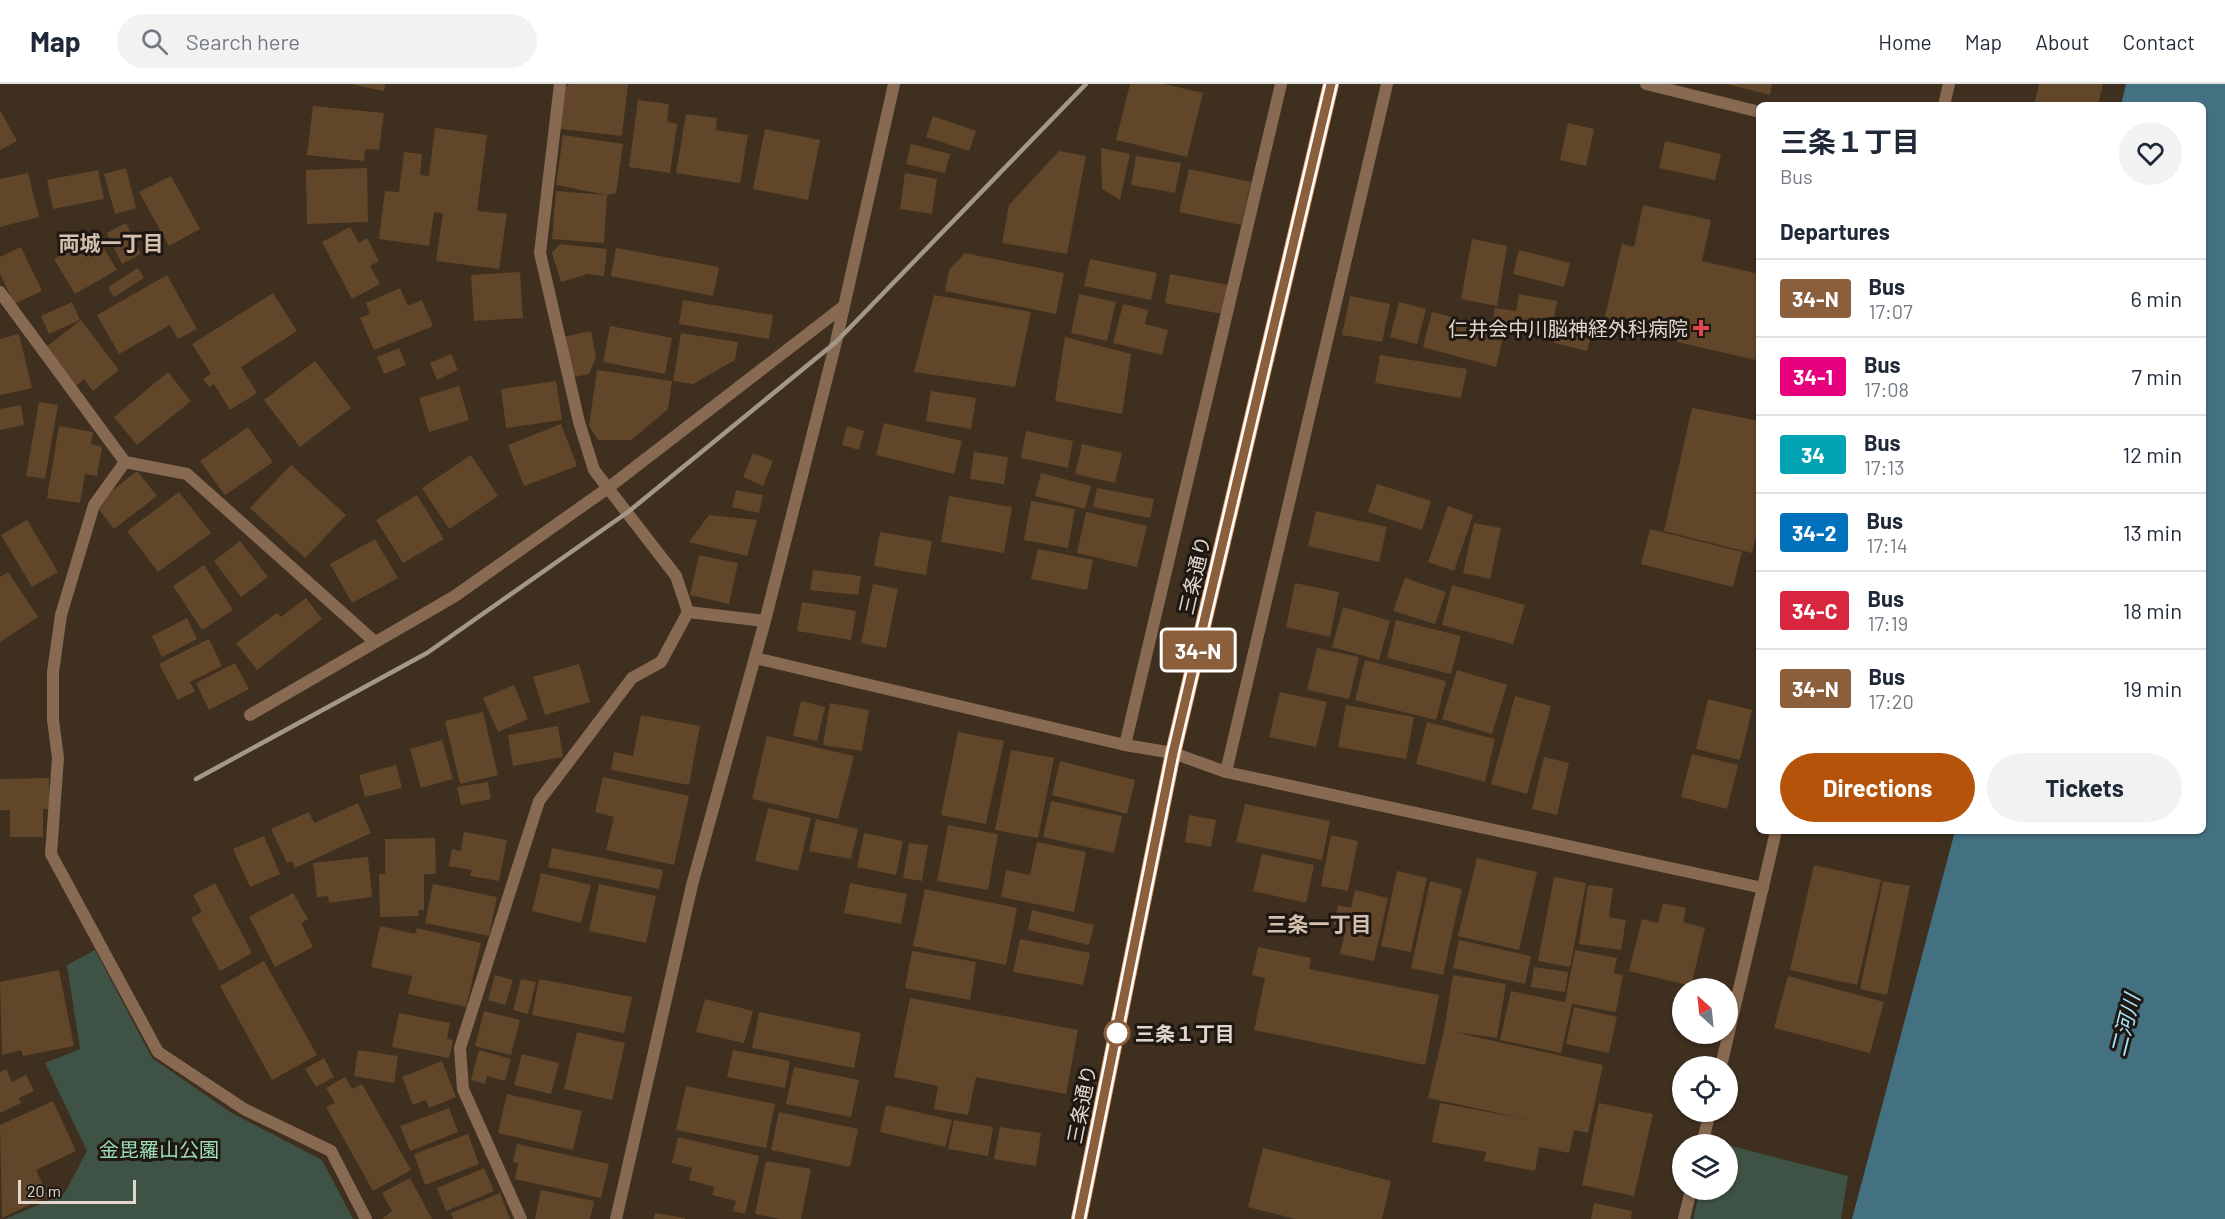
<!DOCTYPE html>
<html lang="en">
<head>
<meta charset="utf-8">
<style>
  :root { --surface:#fff; --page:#f2f2f3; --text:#1f2937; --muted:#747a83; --line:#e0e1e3; --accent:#b45309 }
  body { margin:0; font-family:Barlow,"Noto Sans JP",sans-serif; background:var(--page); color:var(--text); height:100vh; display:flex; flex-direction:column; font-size:22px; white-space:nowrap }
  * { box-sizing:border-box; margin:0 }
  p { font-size:20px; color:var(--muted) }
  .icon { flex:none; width:33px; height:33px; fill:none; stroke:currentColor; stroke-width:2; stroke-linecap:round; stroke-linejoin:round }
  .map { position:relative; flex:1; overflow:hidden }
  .side { position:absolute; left:1756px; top:18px; width:450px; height:732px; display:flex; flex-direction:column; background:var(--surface); border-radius:9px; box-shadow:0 2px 4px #0004 }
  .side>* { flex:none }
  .badge { padding:0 12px; border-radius:4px; font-size:21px; line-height:39px }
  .needle { width:39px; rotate:333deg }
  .buttons { position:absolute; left:1672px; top:894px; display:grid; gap:12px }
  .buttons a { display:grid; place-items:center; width:66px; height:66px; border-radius:50%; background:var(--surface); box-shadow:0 2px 4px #0004; font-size:30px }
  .scale { position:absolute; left:18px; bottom:15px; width:118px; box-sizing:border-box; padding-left:6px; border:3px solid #e0d6cc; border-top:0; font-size:16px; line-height:21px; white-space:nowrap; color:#e0d6cc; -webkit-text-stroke:4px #1f1812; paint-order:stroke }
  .map>.badge { position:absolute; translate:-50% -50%; box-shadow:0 0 0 3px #fff }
  h2 { padding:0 24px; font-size:22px; line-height:54px }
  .round { display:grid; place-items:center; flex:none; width:63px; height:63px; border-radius:32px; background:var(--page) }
  .summary { display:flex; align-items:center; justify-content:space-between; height:102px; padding:0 24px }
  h1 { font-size:28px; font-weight:700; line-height:45px }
  .cta { display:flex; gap:12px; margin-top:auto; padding:12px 24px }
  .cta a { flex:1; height:69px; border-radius:36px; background:var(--accent); color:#fff; font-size:24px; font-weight:700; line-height:69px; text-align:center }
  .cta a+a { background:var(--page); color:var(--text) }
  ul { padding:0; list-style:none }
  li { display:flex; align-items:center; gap:18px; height:78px; padding:0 24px; border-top:2px solid var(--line) }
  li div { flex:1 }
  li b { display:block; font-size:22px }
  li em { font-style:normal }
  li .badge { min-width:66px; font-weight:700; text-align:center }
  header { display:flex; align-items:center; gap:36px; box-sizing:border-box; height:84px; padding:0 30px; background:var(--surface); border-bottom:2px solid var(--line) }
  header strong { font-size:28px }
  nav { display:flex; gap:33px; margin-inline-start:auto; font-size:21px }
  .search { width:420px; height:54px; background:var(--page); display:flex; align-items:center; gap:15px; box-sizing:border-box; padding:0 21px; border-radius:33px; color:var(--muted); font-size:22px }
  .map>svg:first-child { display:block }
  .green { fill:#3e5345 }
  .water { fill:#447182 }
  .building { fill:#62462a }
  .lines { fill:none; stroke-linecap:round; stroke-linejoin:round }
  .service { stroke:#886952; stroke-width:12 }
  .minor { stroke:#886952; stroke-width:12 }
  .tertiary { stroke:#886952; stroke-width:12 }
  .trunk { stroke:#eea872; stroke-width:16 }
  .rail { stroke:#a3978b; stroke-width:4.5 }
  .line-casing { stroke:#fff; stroke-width:14 }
  .line { stroke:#8b5e3c; stroke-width:9 }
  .health-dot { fill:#e0444e; stroke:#1f1812; stroke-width:2 }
  .stop-dot { fill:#fff; stroke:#8b5e3c; stroke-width:3 }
  .labels { text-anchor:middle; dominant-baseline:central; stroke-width:6; stroke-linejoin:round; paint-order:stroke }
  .poi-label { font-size:20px; fill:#e0d6cc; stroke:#1f1812; text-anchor:end }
  .street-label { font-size:20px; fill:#e0d6cc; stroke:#1f1812 }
  .stop-label { font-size:20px; font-weight:bold; fill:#e0d6cc; stroke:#1f1812; text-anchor:start }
  .park-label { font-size:20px; fill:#9cddb5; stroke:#1f1812 }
  .neighbourhood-label { font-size:21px; font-weight:bold; fill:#d3c0ad; stroke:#1f1812 }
  .water-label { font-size:21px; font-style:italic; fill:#a9e5fd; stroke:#1f1812 }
</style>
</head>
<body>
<header>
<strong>Map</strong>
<div class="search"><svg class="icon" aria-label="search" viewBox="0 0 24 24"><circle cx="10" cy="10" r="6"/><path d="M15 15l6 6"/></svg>Search here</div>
<nav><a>Home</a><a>Map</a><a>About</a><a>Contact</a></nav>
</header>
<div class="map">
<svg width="2225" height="1135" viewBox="0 0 2225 1135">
  <rect width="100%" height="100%" fill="#3e2f1f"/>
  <path class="green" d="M95 866 152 974 230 1028 322 1076 353 1135H5L64 1110 87 1067 45 979 80 965 67 881Z
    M1728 1061 1848 1092 1841 1135H1693L1700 1106H1728Z"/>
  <path class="water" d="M2126 0H2225V1135H1852L1955 747H2204V21H2121Z"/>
  <path class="building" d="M351 0H385L384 7Z
    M569 0H628L622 52 560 45 565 4Z
    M1130 0H1164L1203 9 1187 73 1116 56Z
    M1727 0H1772L1770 11Z
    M2039 0H2103L2098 21H2034Z
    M638 16 669 20 667 38 677 40 670 89 629 83Z
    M313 22 384 29 379 66 365 65 364 77 307 71Z
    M0 26 17 57 0 66Z
    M686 30 717 34 716 46 748 51 740 99 676 89Z
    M933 32 976 47 969 67 926 53Z
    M1568 39 1594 45 1586 82 1560 76Z
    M435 44 487 51 477 127 507 130 499 185 436 177 443 129 434 128 429 162 379 155 385 107 399 108 404 68 422 70 420 91 429 92Z
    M765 45 820 56 808 116 753 105Z
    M563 51 623 60 616 109 607 111 556 101Z
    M1665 57 1721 70 1715 96 1659 84Z
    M911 60 950 70 945 89 906 80Z
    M1101 64 1130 70 1120 116 1102 105Z
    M1059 67 1086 72 1067 170 1002 159 1009 121Z
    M1136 72 1181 79 1175 109 1131 101Z
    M126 84 136 124 115 130 104 90Z
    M367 84 368 138 307 140 306 86Z
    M1189 85 1251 98 1241 141 1179 128Z
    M98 86 104 115 53 125 47 96Z
    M28 89 39 133 0 143V95Z
    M905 89 937 95 932 130 900 125Z
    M171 92 200 145 169 162 139 108Z
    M556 107 607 111 604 159 552 155Z
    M1643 121 1711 136 1702 177 1760 190V277L1603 241 1622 160 1634 163Z
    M126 139 141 170 122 180 107 149Z
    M350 143 359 159 367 154 379 177 370 182 380 200 352 215 322 158Z
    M95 150 117 186 75 210 54 175Z
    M1472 155 1507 162 1497 222 1461 215Z
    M560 160 607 165 604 192 588 190 561 198 552 169Z
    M21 163 42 207 14 220 0 189V173Z
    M616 164 719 183 713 212 611 192Z
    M1519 166 1570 179 1564 203 1513 190Z
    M965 169 1064 189 1056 230 945 207 949 186Z
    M1090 175 1157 189 1151 216 1084 202Z
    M138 184 144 194 114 213 108 203Z
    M520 188 523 234 474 237 471 191Z
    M1170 190 1228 201 1222 230 1165 219Z
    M167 191 197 245 178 255 170 241 119 270 97 231Z
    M400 204 408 222 422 216 433 242 374 266 360 234 370 230 366 219Z
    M273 209 297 247 241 283 257 309 230 326 214 300 209 303 203 295 211 290 192 260Z
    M1079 210 1116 218 1107 257 1071 249Z
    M1519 210 1557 217 1551 251 1492 240 1495 224 1516 227Z
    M934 211 1031 228 1015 303 914 288Z
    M1350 212 1390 220 1382 258 1342 251Z
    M683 216 773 231 769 255 679 240Z
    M72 218 80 236 49 250 41 232Z
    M1399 218 1426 225 1417 260 1390 253Z
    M1123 220 1148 226 1145 240 1168 246 1162 271 1113 259Z
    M1432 228 1505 246 1496 283 1423 263Z
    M1560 232 1594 240 1587 267 1554 259Z
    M81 236 119 286 93 307 84 295 76 302 46 263Z
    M610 242 672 254 665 290 603 278Z
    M591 247 596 273 589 290 570 294 562 253Z
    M681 249 738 258 735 276 693 300 673 297Z
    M19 250 32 304 0 311V255Z
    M1065 253 1131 270 1122 330 1055 317Z
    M399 264 406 281 384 290 377 273Z
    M451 270 458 286 437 296 430 279Z
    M1380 271 1467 285 1461 314 1375 299Z
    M315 277 351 324 300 363 264 316Z
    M597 286 672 297 668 325 631 356H598L589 342Z
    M168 288 191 317 137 361 114 333Z
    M556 297 562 336 506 344 501 305Z
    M459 302 469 336 429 348 419 314Z
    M931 307 976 314 971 345 926 337Z
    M39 318 58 321 45 395 26 392Z
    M21 321 24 341 0 346V325Z
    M1692 324 1760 337V435L1752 469 1664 447Z
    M884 339 962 357 954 390 876 371Z
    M561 340 577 382 524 402 508 361Z
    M59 342 93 348 91 360 102 363 97 392 85 390 80 419 47 414Z
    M847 342 864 347 859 366 842 361Z
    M248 343 273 378 225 411 200 377Z
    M1026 347 1073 357 1068 384 1021 374Z
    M1082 360 1122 369 1115 399 1075 390Z
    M974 368 1008 373 1004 400 970 395Z
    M753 369 773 377 763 402 743 393Z
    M471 371 498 412 449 445 422 404Z
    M291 381 346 431 305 474 250 424Z
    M137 387 157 412 114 445 95 420Z
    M1041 389 1091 402 1085 425 1035 412Z
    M1377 400 1431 417 1422 446 1368 428Z
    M1097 404 1154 415 1150 434 1093 423Z
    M736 406 763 411 759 429 732 423Z
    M179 408 211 449 158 488 127 447Z
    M417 411 444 455 403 479 376 436Z
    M949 412 1012 423 1004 469 941 458Z
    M1031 417 1075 425 1068 464 1024 456Z
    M1448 422 1473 431 1454 487 1428 478Z
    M1316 427 1387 443 1379 478 1308 462Z
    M1086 428 1147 442 1137 483 1077 469Z
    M709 431 757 436 747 472 689 458Z
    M27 436 58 488 32 503 1 451Z
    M1474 439 1501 444 1490 495 1463 489Z
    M1650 445 1742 468 1733 503 1641 480Z
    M880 448 932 457 926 491 874 482Z
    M375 455 398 494 352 519 330 480Z
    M240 457 268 493 241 513 214 477Z
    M1038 465 1093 476 1087 506 1031 495Z
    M699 471 738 479 729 520 690 511Z
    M204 481 233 526 202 546 173 502Z
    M813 486 861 492 858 511 810 506Z
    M8 488 38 533 0 558V493Z
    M1405 494 1446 508 1435 540 1393 527Z
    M1295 499 1339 508 1330 553 1286 543Z
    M873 500 898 505 886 564 861 559Z
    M1452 501 1525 521 1513 560 1442 541Z
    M306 514 322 535 257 586 236 559 277 529 281 533Z
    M802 518 856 527 851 556 797 547Z
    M1343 523 1390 537 1379 576 1332 563Z
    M187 534 197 555 162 573 152 552Z
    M1396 536 1461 552 1451 590 1387 574Z
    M209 555 222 582 190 598 195 607 178 616 159 580Z
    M1317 564 1359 573 1349 615 1307 606Z
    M1365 576 1446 597 1436 636 1355 616Z
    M235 579 249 605 209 626 196 599Z
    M579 580 590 618 545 631 533 593Z
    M1457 586 1507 601 1492 650 1442 635Z
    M514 601 528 635 498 648 483 614Z
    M1280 608 1327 618 1316 663 1269 653Z
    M1515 612 1551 622 1527 710 1491 700Z
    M1708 615 1752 626 1740 676 1696 665Z
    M801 617 825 623 817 657 793 652Z
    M830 619 869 626 862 667 823 661Z
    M1346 621 1414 633 1406 675 1338 663Z
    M483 628 498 691 460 700 445 637Z
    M641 631 700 642 689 701 611 686 614 668 633 672Z
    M1427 638 1495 655 1485 698 1416 680Z
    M558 642 563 673 513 682 508 651Z
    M958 648 1004 657 986 740 941 731Z
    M767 652 854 672 838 735 752 715Z
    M442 656 453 695 421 704 410 665Z
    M1011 666 1054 674 1038 754 995 746Z
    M1692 670 1738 681 1727 725 1681 713Z
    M1544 673 1569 679 1557 731 1532 725Z
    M1060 677 1135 696 1127 730 1052 711Z
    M396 681 402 704 365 713 359 691Z
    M603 693 689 712 674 781 606 766 614 733 595 728Z
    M49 694V725H43V753H10V726H0V695Z
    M488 698 491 715 461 721 457 703Z
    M1051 717 1122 732 1114 769 1043 753Z
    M358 719 371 749 295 784 292 777 287 779 271 745 309 728 314 739Z
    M1245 720 1330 737 1322 776 1236 758Z
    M768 724 811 734 798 787 755 777Z
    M1189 731 1216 736 1211 763 1185 758Z
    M816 735 858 745 851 775 809 767Z
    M948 741 998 750 988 806 937 797Z
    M464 748 507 756 499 797 470 792 472 786 449 782 452 765 461 767Z
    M864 749 903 757 896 791 857 783Z
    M1331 751 1358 757 1348 807 1321 802Z
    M264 752 280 790 250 803 233 765Z
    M435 754 436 790H424V826H418L419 832 380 833 379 790H385V755Z
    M1037 758 1086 768 1074 828 1001 813 1006 786 1030 791Z
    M909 759 928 761 922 797 903 794Z
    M552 764 663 786 659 805 548 783Z
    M1262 770 1314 781 1306 819 1253 807Z
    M368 773 372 813 329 819 328 812 317 813 313 779Z
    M1477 774 1537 788 1519 866 1458 852Z
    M1814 781 1881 796 1857 901 1790 886Z
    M1397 787 1427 794 1411 868 1381 862Z
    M541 789 591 801 581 839 532 827Z
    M1554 793 1586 799 1570 883 1538 877Z
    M1430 797 1462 805 1443 891 1411 884Z
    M1883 797 1910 802 1887 911 1860 905Z
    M215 799 252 869 220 887 191 834 202 828 193 811Z
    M850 799 907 810 901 840 844 829Z
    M433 800 497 813 489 852 425 839Z
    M599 800 656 812 646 859 589 847Z
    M1588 801 1613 804 1609 833 1626 836 1621 866 1579 860Z
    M925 805 1017 824 1006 881 913 862Z
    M1355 806 1388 814 1374 877 1340 870 1346 843 1334 840 1338 821 1351 824Z
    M293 809 308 835 301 839 313 863 275 883 249 833Z
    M1663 819 1686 824 1683 838 1705 844 1691 902 1629 887 1642 835 1658 839Z
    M1032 826 1094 841 1089 861 1028 846Z
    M380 842 415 850 417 844 481 859 466 923 408 910 412 892 371 883Z
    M1020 855 1090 869 1083 901 1013 888Z
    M1459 856 1531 872 1525 900 1453 884Z
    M1258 863 1311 874 1309 885 1439 911 1425 981 1254 946 1265 894 1252 891Z
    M1575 866 1617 874 1614 889 1623 891 1616 928 1572 920 1561 969 1500 956 1511 907 1565 918Z
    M912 867 976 878 970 916 905 904Z
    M264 877 317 971 272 996 220 902Z
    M1534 883 1568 888 1565 908 1531 903Z
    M59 886 74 962 23 972 21 966 2 971 0 898Z
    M495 891 513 896 505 921 488 916Z
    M1453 891 1506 900 1497 954 1453 948 1603 981 1588 1049 1574 1046 1569 1069 1539 1063 1535 1087 1484 1077 1486 1068 1432 1058 1440 1019 1531 1036 1428 1014 1444 946Z
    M1788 892 1884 918 1870 969 1774 944Z
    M521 895 536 898 528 930 513 926Z
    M539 895 632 913 624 949 532 931Z
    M910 914 1078 946 1066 1010 976 993 968 1031 934 1025 938 1002 894 993Z
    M705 915 753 927 744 959 696 948Z
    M1574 923 1617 933 1609 969 1566 960Z
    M484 927 520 936 511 971 475 962Z
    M759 928 861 949 854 984 752 964Z
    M399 929 450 939 447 955 453 956 449 974 392 963Z
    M577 948 625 959 612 1016 564 1005Z
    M358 966 398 972 394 999 354 992Z
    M479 966 511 975 505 997 487 992 485 1000 471 996Z
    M733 966 790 977 785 1004 727 993Z
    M522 970 559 979 551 1010 514 1001Z
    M324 974 334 993 316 1003 305 985Z
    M442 977 456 1013 429 1024 426 1016 413 1021 402 993Z
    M794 983 859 996 851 1033 786 1020Z
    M6 985 12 998 26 991 34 1007 19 1014 21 1019 0 1029V988Z
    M345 993 352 1005 362 1000 411 1086 373 1107 326 1023 335 1019 326 1004Z
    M686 1002 775 1020 766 1064 676 1046Z
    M507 1010 582 1027 573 1066 498 1049Z
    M53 1017 76 1067 36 1086 48 1112 2 1134 0 1041Z
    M1599 1019 1653 1030 1634 1112 1582 1101Z
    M886 1021 952 1036 945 1063 880 1048Z
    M449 1024 458 1048 410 1067 400 1042Z
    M779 1028 858 1045 850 1083 771 1066Z
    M954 1036 993 1043 988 1072 948 1065Z
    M1000 1043 1041 1049 1036 1082 994 1075Z
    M468 1050 479 1080 425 1101 414 1070Z
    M678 1053 759 1072 745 1130 733 1127 736 1117 712 1111 715 1103 689 1096 692 1084 672 1079Z
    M517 1060 609 1080 601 1114 515 1095 518 1079 513 1078Z
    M1263 1064 1391 1097 1382 1135H1295L1248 1123Z
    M766 1077 811 1085 801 1135H781L755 1130Z
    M484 1084 494 1107 446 1127 437 1104Z
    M410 1094 432 1135H382L392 1127 382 1109Z
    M541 1106 594 1117 590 1135H535Z
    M500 1109 510 1135H453L451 1129Z
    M1594 1119 1632 1127 1631 1135H1591Z
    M655 1129 685 1134V1135H654Z"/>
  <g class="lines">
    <path class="service" d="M0 208 125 378 187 390 375 558
      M125 378 94 421 61 531 53 588V636L58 674 51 770 158 968 244 1025 331 1067 366 1135"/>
    <path class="minor" d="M1646 0 1760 28
      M688 528 765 537
      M250 631 455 512 608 404 844 222
      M1125 661 1281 0
      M1226 688 1387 0
      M521 1135 463 1005 460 964 539 717 632 594 661 578 688 528 676 492 594 386 579 338 540 169 560 0
      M616 1135 692 801 765 537 836 258 894 0"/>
    <path class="tertiary" d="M1944 21 1949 0
      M755 574 1125 661 1173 669 1226 688 1763 804
      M1721 982 1776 747
      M1702 1060 1710 1028
      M1684 1135 1691 1106"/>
    <path class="trunk" d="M1079 1135 1173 669 1331 0"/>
    <path class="rail" d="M196 695 427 569 628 428 836 258 1086 0"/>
  </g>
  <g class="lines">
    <defs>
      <path id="line" d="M1079 1135 1173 669 1331 0"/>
    </defs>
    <use href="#line" class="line-casing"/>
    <use href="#line" class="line"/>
  </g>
  <path class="health-dot" d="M1698 235h6v6h6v6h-6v6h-6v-6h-6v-6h6z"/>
  <circle class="stop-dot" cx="1117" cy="949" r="12"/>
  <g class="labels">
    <g class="poi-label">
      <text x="1688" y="244">仁井会中川脳神経外科病院</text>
    </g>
    <g class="street-label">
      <text transform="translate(1194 491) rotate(-77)">三条通り</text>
      <text transform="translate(1081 1020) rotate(-79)">三条通り</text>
    </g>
    <g class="stop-label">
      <text x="1135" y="949">三条１丁目</text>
    </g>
    <g class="park-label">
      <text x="159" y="1065">金毘羅山公園</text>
    </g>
    <g class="neighbourhood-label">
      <text x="111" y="158">両城一丁目</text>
      <text x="1319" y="839">三条一丁目</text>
    </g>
    <g class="water-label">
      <text transform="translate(2124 941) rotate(-76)">二河川</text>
    </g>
  </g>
</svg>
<div class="buttons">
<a><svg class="needle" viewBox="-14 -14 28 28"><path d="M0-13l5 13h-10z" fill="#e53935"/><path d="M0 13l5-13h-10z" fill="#747a83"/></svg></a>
<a><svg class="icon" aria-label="locate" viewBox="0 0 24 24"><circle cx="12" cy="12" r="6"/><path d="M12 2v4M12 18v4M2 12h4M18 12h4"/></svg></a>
<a><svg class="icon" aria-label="layers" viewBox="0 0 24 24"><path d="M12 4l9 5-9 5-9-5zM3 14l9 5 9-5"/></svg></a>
</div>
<div class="scale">20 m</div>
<b class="badge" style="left:1198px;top:566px;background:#8b5e3c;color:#fff">34-N</b>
<section class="side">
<div class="summary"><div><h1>三条１丁目</h1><p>Bus</p></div><a class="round"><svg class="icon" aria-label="heart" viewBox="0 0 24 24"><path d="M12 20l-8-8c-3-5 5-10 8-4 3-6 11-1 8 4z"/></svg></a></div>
<h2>Departures</h2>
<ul>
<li><span class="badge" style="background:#8b5e3c;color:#fff">34-N</span><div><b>Bus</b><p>17:07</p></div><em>6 min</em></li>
<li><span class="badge" style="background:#e6007e;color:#fff">34-1</span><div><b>Bus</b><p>17:08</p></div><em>7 min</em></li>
<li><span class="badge" style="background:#00a3b4;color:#fff">34</span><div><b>Bus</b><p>17:13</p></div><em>12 min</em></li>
<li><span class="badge" style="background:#0072bc;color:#fff">34-2</span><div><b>Bus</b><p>17:14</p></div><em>13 min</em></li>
<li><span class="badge" style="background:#d7263d;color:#fff">34-C</span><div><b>Bus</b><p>17:19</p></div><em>18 min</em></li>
<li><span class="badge" style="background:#8b5e3c;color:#fff">34-N</span><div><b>Bus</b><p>17:20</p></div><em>19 min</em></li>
</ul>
<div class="cta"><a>Directions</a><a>Tickets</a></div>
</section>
</div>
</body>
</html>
